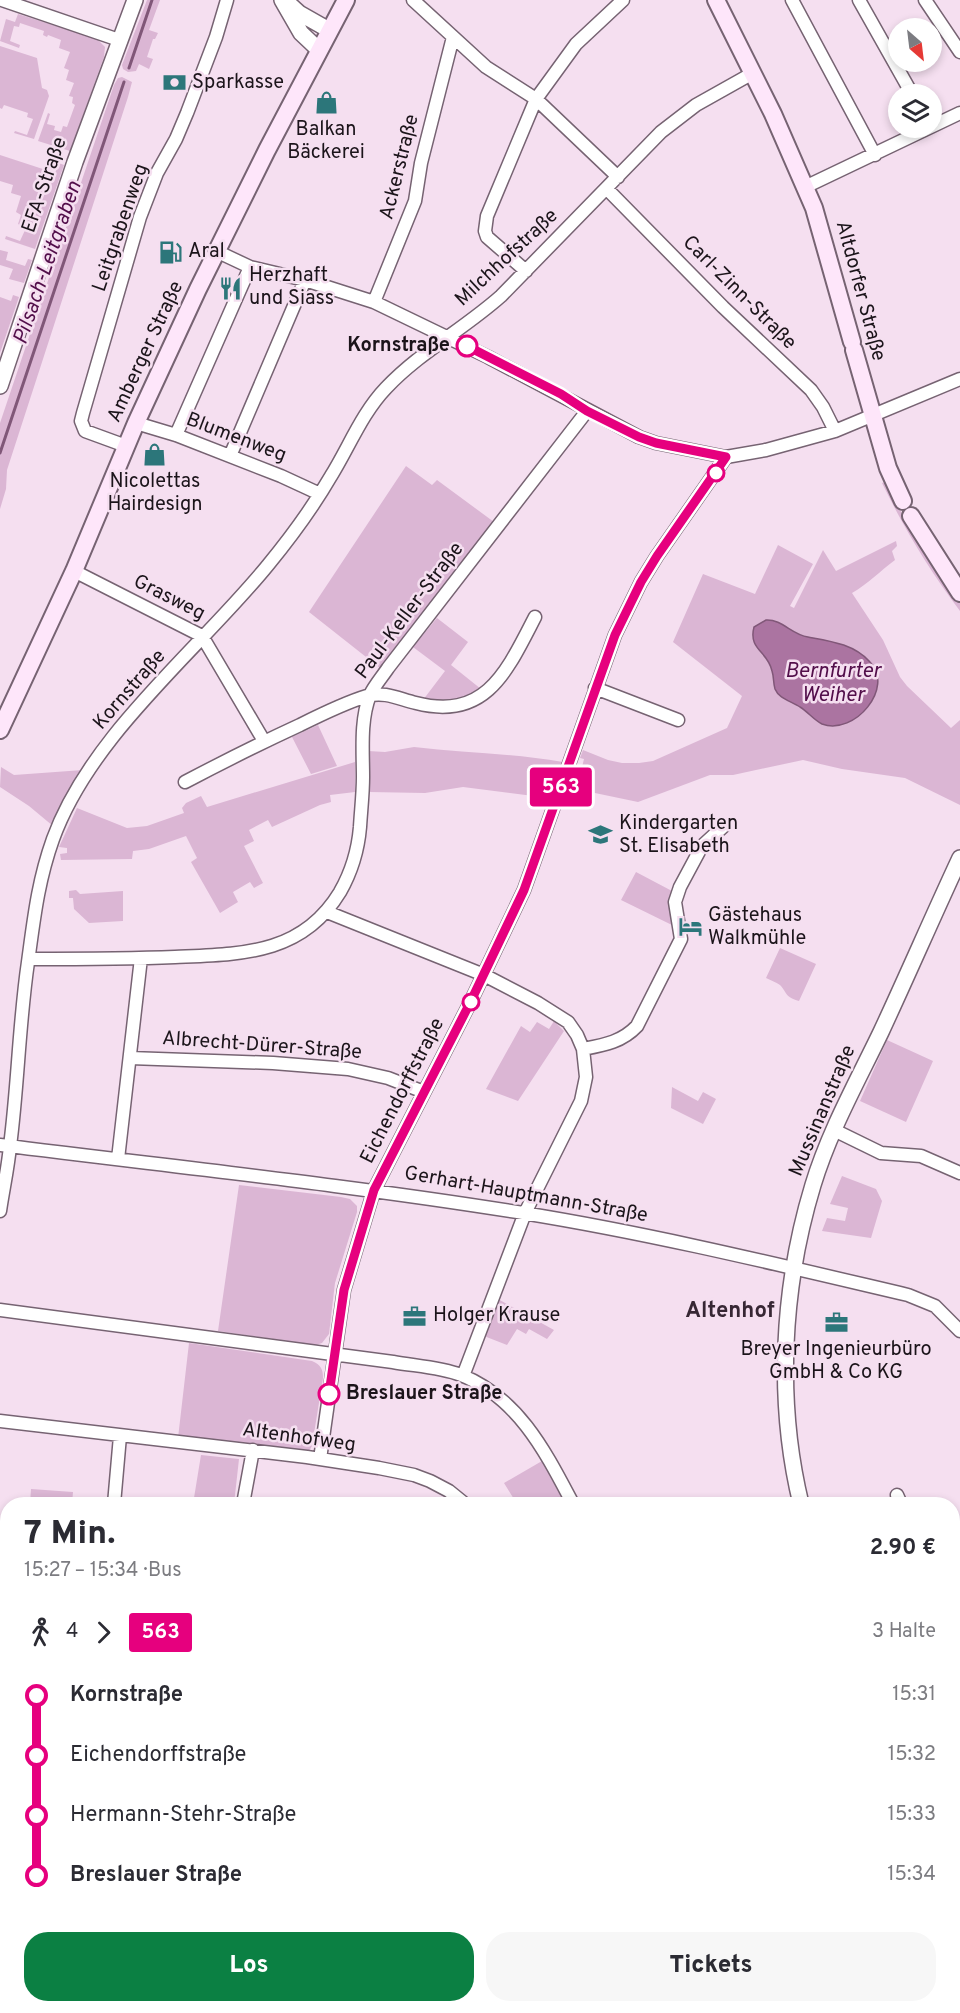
<!DOCTYPE html>
<html lang="de">
<head>
<meta charset="utf-8">
<style>
  :root { --surface:#fff; --page:#f7f7f7; --text:#2b2b33; --muted:#7c7c81; --accent:#0b8043 }
  body { margin:0; font-family:Overpass,sans-serif; background:var(--page); color:var(--text); height:100vh; display:flex; flex-direction:column; font-size:22px; white-space:nowrap }
  * { box-sizing:border-box; margin:0 }
  p { font-size:20px; color:var(--muted) }
  .icon { flex:none; width:33px; height:33px; fill:none; stroke:currentColor; stroke-width:2; stroke-linecap:round; stroke-linejoin:round }
  .map { position:relative; flex:1; overflow:hidden }
  .details { position:absolute; left:0px; top:1497px; width:960px; height:516px; display:flex; flex-direction:column; background:var(--surface); border-radius:24px 24px 0 0; box-shadow:0 3px 9px #0003 }
  .details>* { flex:none }
  .badge { padding:0 12px; border-radius:4px; font-size:21px; line-height:39px }
  .needle { width:39px; rotate:152deg }
  .tools { position:absolute; left:888px; top:18px; display:grid; gap:12px }
  .tools a { display:grid; place-items:center; width:54px; height:54px; border-radius:50%; background:var(--surface); box-shadow:0 3px 9px #0003; font-size:30px }
  .map>.badge { position:absolute; translate:-50% -50%; box-shadow:0 0 0 3px #fff }
  .legs { display:flex; align-items:center; gap:9px; height:66px; padding:0 24px; font-size:20px }
  .legs p { margin-inline-start:auto }
  .head { display:flex; align-items:center; justify-content:space-between; height:102px; padding:0 24px }
  h1 { font-size:33px; font-weight:800; line-height:45px }
  .primary-button { display:flex; gap:12px; margin-top:auto; padding:12px 24px }
  .primary-button a { flex:1; height:69px; border-radius:24px; background:var(--accent); color:#fff; font-size:24px; font-weight:800; line-height:69px; text-align:center }
  .primary-button a+a { background:var(--page); color:var(--text) }
  ul { padding:0 24px; list-style:none }
  li { display:flex; align-items:center; gap:21px; height:60px; font-size:22px }
  li i { display:grid; place-items:center; width:9px; height:100%; margin:0 8px; background:currentColor }
  li i::after { content:''; width:15px; height:15px; margin:-8px; border:4px solid; border-radius:50%; background:var(--surface) }
  li p { margin-inline-start:auto }
  li:first-child i { background:linear-gradient(#0000 50%,currentColor 0) }
  li:last-child i { background:linear-gradient(currentColor 50%,#0000 0) }
  .map>svg:first-child { display:block }
  .green { fill:#dbb6d4 }
  .water { fill:#ab74a1; stroke:#805778; stroke-width:1.5 }
  .lines { fill:none; stroke-linecap:round; stroke-linejoin:round }
  .stream { stroke:#805778; stroke-width:3 }
  .minor-casing { stroke:#766372; stroke-width:15 }
  .tertiary-casing { stroke:#766372; stroke-width:18 }
  .secondary-casing { stroke:#766372; stroke-width:20 }
  .minor { stroke:#fff; stroke-width:12 }
  .tertiary { stroke:#fff; stroke-width:15 }
  .secondary { stroke:#fee6fa; stroke-width:16 }
  .line-1-casing { stroke:#fff; stroke-width:14 }
  .line-1 { stroke:#e6007e; stroke-width:9 }
  .stop-1-dot { fill:#fff; stroke:#e6007e; stroke-width:3 }
  .labels { text-anchor:middle; dominant-baseline:central; stroke-width:5; stroke-linejoin:round; paint-order:stroke }
  .poi-label { font-size:20px; fill:#1b141a; stroke:#f5dff0; text-anchor:start }
  .street-label { font-size:20px; fill:#1b141a; stroke:#f5dff0 }
  .stop-label { font-size:20px; font-weight:bold; fill:#1b141a; stroke:#f5dff0; text-anchor:end }
  .water-label { font-size:21px; font-style:italic; fill:#520e4a; stroke:#f5dff0 }
  .quarter-label { font-size:22px; font-weight:bold; fill:#372734; stroke:#f5dff0 }
</style>
</head>
<body>
<div class="map">
<svg width="960" height="2013" viewBox="0 0 960 2013">
  <rect width="100%" height="100%" fill="#f5dff0"/>
  <path class="green" d="M147 0H160L149 30 158 33 155 39H153L147 57 153 59 149 69 139 64 136 71 128 72 123 69 122 65Z
    M18 14 97 39 105 47 104 57 70 151 38 141 48 113 50 114 47 124 55 126 54 130 61 132 63 126 67 127 75 105 72 103 73 97 69 96 74 83 66 80 69 70 64 68 70 52 59 48 61 40 48 35 47 37 43 35 44 31 20 23 19 27 14 26 10 41 20 45 19 48 0 41 6 19 15 22Z
    M0 46 37 58 42 88 47 90 49 96 34 139 14 133 15 131 27 135 33 119 27 117 28 113 4 105 2 109 0 108Z
    M122 77 132 82 128 97 7 470 6 489 0 509V423L114 85 118 78Z
    M0 155 55 173 59 163 64 165 35 249 5 239 6 236 20 241 26 228 18 224 21 215 16 212 21 196 11 193 13 185 0 181Z
    M0 250 8 252 6 260 25 266 28 259 32 260 24 283 9 279 13 269 0 265Z
    M13 295 19 297 0 353V297L11 301Z
    M406 466 432 485 437 480 494 522 380 668 309 612Z
    M885 482 905 519 948 588 960 603V611C930 571 905 530 883 485L882 483Z
    M896 541 897 546 892 551 895 560C880 571 868 584 852 593L883 640 900 677 907 686 951 728 960 720V805L905 778 842 769 803 760 733 775H710L638 802 571 788 576 771H581L584 759 580 758 583 750 608 760 622 763H639L653 761 727 728 742 696 673 642 703 574 755 594 778 545 813 564 790 606 794 608 823 550 836 571Z
    M437 618 468 642 451 665 481 689 456 702 423 700 445 671 413 647Z
    M318 725 337 766 311 774 292 737Z
    M414 747C463 753 513 753 563 762L549 798 463 787 425 793 369 792 368 751 385 752Z
    M355 762V792L330 795 331 802 320 805 272 827 268 820 249 830 254 841 244 846 263 883 254 888 250 882 233 892 238 902 220 913 191 862 197 858 186 836 149 849 133 851 132 859 61 860 60 854 67 853V848L59 847 77 808 127 828 147 826 184 813 182 808 186 803 201 796 207 807Z
    M1 767 14 775 83 770 53 826 29 806 0 787Z
    M636 872 672 891 669 898 676 927 621 900Z
    M76 890 80 894 123 891V921L89 923 74 909 73 898H69V891Z
    M780 948 816 964 799 1001C785 997 788 994 780 985 776 982 770 980 766 978Z
    M554 1021 564 1031 518 1101 486 1089 521 1026 530 1032 537 1022 549 1029Z
    M887 1040 933 1061 906 1122 860 1101Z
    M672 1087 698 1101 703 1092 716 1099 703 1124 671 1108Z
    M842 1176 876 1189 882 1201 871 1238 822 1231 827 1218 845 1221 848 1208 830 1204Z
    M239 1185 341 1197 350 1199 357 1206V1212L335 1283 329 1334 322 1343 316 1345 218 1331Z
    M498 1299 554 1330 547 1339 529 1329 526 1334 517 1329 507 1345 484 1336Z
    M189 1343 312 1361C321 1365 323 1369 323 1378L312 1446 309 1451 178 1438Z
    M201 1455 239 1459 234 1504H193Z
    M542 1461 565 1504H517L504 1483Z
    M31 1489 73 1492 72 1504H30Z
    M0 1623 8 1624 7 1824H0Z
    M357 2006H388L400 2013H349Z
    M733 2006H839L852 2013H805L793 2007 789 2012 780 2010 777 2013H751Z"/>
  <path class="water" d="M766 620C782 619 792 635 808 637 830 641 854 644 870 662 895 687 855 736 822 724 814 720 808 712 800 707 791 701 779 699 775 689 773 682 774 677 772 671 768 651 748 650 754 627Z"/>
  <g class="lines">
    <path class="stream" d="M129 68 152 0
      M0 453 124 82
      M0 1635 8 1636
      M0 1801H8
      M829 2006 842 2013"/>
    <defs>
      <path id="minor" d="M2 0 119 40
        M413 0 486 67 536 99 618 177
        M792 0 875 155
        M859 0 912 94
        M925 0 960 52
        M805 187 960 113
        M607 189 723 307 811 390 823 407 835 431
        M216 251 250 267 305 280 374 302 488 357 639 437 656 443 726 457 766 450 835 431 960 379
        M526 271 487 237 485 231 487 216 536 99 576 44 623 0
        M374 302 415 201 421 163 453 37
        M136 423 176 435 281 476 320 494
        M176 435 250 267
        M126 446 85 431 81 421 83 413 140 217 157 173 176 139 187 113 216 37 227 0
        M230 456 305 280
        M74 571 202 636 264 741
        M595 688 678 720
        M185 782C223 762 261 743 300 725 322 714 344 703 367 696 385 691 399 699 416 703 486 721 507 671 535 617
        M327 912 484 975 538 1003 568 1022 577 1035 583 1049 586 1077 581 1101 525 1213 463 1376
        M29 959C77 959 126 959 175 957 241 954 302 955 340 892 352 871 358 851 360 827 361 810 363 794 363 777 363 751 360 720 370 695 374 686 382 677 388 668L587 411
        M583 1049C604 1045 622 1042 637 1026L681 939 675 902 680 887 702 846 725 825
        M130 1058 273 1063 348 1069 388 1078 424 1092
        M834 1130 881 1153 921 1156 960 1173
        M0 1145C175 1167 349 1185 523 1213 653 1234 780 1265 908 1295L935 1306 960 1331
        M118 1159 141 958
        M0 1211C3 1190 8 1168 10 1146 18 1085 19 1023 28 962 34 918 38 881 53 839 91 734 199 650 268 565 291 537 313 507 331 476 349 447 362 413 386 388 420 352 464 329 501 296L661 132 696 105 753 73
        M0 1310 393 1362C415 1366 440 1367 461 1375 519 1398 546 1453 573 1504
        M0 1421 307 1457 379 1468 414 1475 430 1481 449 1491 465 1504
        M320 1459 344 1290 374 1190 470 1003 524 890 615 635 641 582 657 556 726 457
        M897 1495 901 1504
        M114 1504 120 1436
        M243 1504 253 1450
        M952 1644 960 1641
        M0 1858H8
        M0 1929 8 1926
        M952 1966 960 1970
        M502 2006 522 2011
        M139 2013 166 2006
        M333 2013 343 2006"/>
      <path id="tertiary" d="M282 0 301 33 319 50
        M287 2 299 13 329 30
        M0 386 75 162 135 0
        M801 1504C776 1401 782 1287 813 1185 829 1132 857 1082 881 1032 908 974 933 916 960 858
        M952 1800 960 1808"/>
      <path id="secondary" d="M716 0 773 114 814 208 852 342
        M854 350 888 468 903 501
        M911 516 960 593
        M0 730 74 571 136 423 198 289 267 150 346 0"/>
    </defs>
    <use href="#minor" class="minor-casing"/>
    <use href="#tertiary" class="tertiary-casing"/>
    <use href="#secondary" class="secondary-casing"/>
    <use href="#minor" class="minor"/>
    <use href="#tertiary" class="tertiary"/>
    <use href="#secondary" class="secondary"/>
  </g>
  <g class="lines">
    <defs>
      <path id="line-1" d="M329 1394 344 1290 374 1190 470 1003 524 890 615 635 641 582 657 556 726 457 656 443 639 437 587 411 561 394 467 346"/>
    </defs>
    <use href="#line-1" class="line-1-casing"/>
    <use href="#line-1" class="line-1"/>
  </g>
  <defs>
    <symbol id="bank-bare" viewBox="-9 -9 18 18"><path d="M-6-4H6V4H-6ZM0-2.3a2.3 2.3 0 1 0 0 4.6a2.3 2.3 0 1 0 0-4.6Z" fill="#2c767a" stroke="#f5dff0" stroke-width="2.5" paint-order="stroke"/></symbol>
    <symbol id="shop-bare" viewBox="-9 -9 18 18"><path d="M-5-2.5h2.3a2.7 3.5 0 0 1 5.4 0H5L5.5 6h-11ZM-1.5-2.5h3a1.5 2.3 0 0 0-3 0Z" fill="#2c767a" stroke="#f5dff0" stroke-width="2.5" paint-order="stroke"/></symbol>
    <symbol id="fuel-bare" viewBox="-9 -9 18 18"><path d="M-5.5-6h7V0h2V4h1.3V-2.5L3-4.5l.8-.8L6-3V5H2.5V1h-1V6h-7ZM-4.2-4.7v3.2H.2V-4.7Z" fill="#2c767a" stroke="#f5dff0" stroke-width="2.5" paint-order="stroke"/></symbol>
    <symbol id="restaurant-bare" viewBox="-9 -9 18 18"><path d="M-5-6h1v4h1v-4h1v4h1v-4h1v5L-1.5 .5V6h-2V.5L-5-1ZM5-6V6H3V1.5H1.5Q1.5-4 5-6Z" fill="#2c767a" stroke="#f5dff0" stroke-width="2.5" paint-order="stroke"/></symbol>
    <symbol id="school-bare" viewBox="-9 -9 18 18"><path d="M0-5L7-2L0 1L-7-2ZM-4 1L0 2.5L4 1V4Q0 6-4 4Z" fill="#2c767a" stroke="#f5dff0" stroke-width="2.5" paint-order="stroke"/></symbol>
    <symbol id="hotel-bare" viewBox="-9 -9 18 18"><path d="M-6-4.5h1.5V1H6V5H4.5V3h-9V5H-6ZM-4 0a1.8 1.8 0 1 1 3.6 0ZM.5 0V-2.5h3Q6-2.5 6 0Z" fill="#2c767a" stroke="#f5dff0" stroke-width="2.5" paint-order="stroke"/></symbol>
    <symbol id="office-bare" viewBox="-9 -9 18 18"><path d="M-6-3h4V-5.5h4V-3h4V5H-6ZM-1-4.5V-3h2v-1.5ZM-6 0V1H6V0Z" fill="#2c767a" stroke="#f5dff0" stroke-width="2.5" paint-order="stroke"/></symbol>
  </defs>
  <g fill-rule="evenodd">
    <use href="#bank-bare" x="158" y="66" width="33" height="33"/>
    <use href="#shop-bare" x="310" y="86" width="33" height="33"/>
    <use href="#fuel-bare" x="154" y="236" width="33" height="33"/>
    <use href="#restaurant-bare" x="214" y="272" width="33" height="33"/>
    <use href="#shop-bare" x="138" y="438" width="33" height="33"/>
    <use href="#school-bare" x="584" y="818" width="33" height="33"/>
    <use href="#hotel-bare" x="674" y="910" width="33" height="33"/>
    <use href="#office-bare" x="398" y="1300" width="33" height="33"/>
    <use href="#office-bare" x="820" y="1306" width="33" height="33"/>
  </g>
  <g class="stop-1-dot">
    <circle cx="467" cy="346" r="10"/>
    <circle cx="716" cy="473" r="8"/>
    <circle cx="471" cy="1002" r="8"/>
    <circle cx="329" cy="1394" r="10"/>
  </g>
  <g class="labels">
    <g class="poi-label">
      <text x="192" y="83">Sparkasse</text>
      <text x="326" y="130" text-anchor="middle">Balkan<tspan x="326" dy="23">Bäckerei</tspan></text>
      <text x="188" y="252">Aral</text>
      <text x="249" y="276">Herzhaft<tspan x="249" dy="23">und Siass</tspan></text>
      <text x="155" y="482" text-anchor="middle">Nicolettas<tspan x="155" dy="23">Hairdesign</tspan></text>
      <text x="619" y="824">Kindergarten<tspan x="619" dy="23">St. Elisabeth</tspan></text>
      <text x="708" y="916">Gästehaus<tspan x="708" dy="23">Walkmühle</tspan></text>
      <text x="433" y="1316">Holger Krause</text>
      <text x="836" y="1350" text-anchor="middle">Breyer Ingenieurbüro<tspan x="836" dy="23">GmbH &amp; Co KG</tspan></text>
    </g>
    <g class="street-label">
      <text transform="translate(400 167) rotate(-76)">Ackerstraße</text>
      <text transform="translate(45 185) rotate(-71)">EFA-Straße</text>
      <text transform="translate(121 228) rotate(-71)">Leitgrabenweg</text>
      <text transform="translate(507 258) rotate(-43)">Milchhofstraße</text>
      <text transform="translate(860 291) rotate(75)">Altdorfer Straße</text>
      <text transform="translate(739 293) rotate(45)">Carl-Zinn-Straße</text>
      <text transform="translate(146 352) rotate(-65)">Amberger Straße</text>
      <text transform="translate(236 438) rotate(21)">Blumenweg</text>
      <text transform="translate(169 598) rotate(27)">Grasweg</text>
      <text transform="translate(410 611) rotate(-53)">Paul-Keller-Straße</text>
      <text transform="translate(130 690) rotate(-49)">Kornstraße</text>
      <text transform="translate(262 1046) rotate(4)">Albrecht-Dürer-Straße</text>
      <text transform="translate(403 1091) rotate(-63)">Eichendorffstraße</text>
      <text transform="translate(823 1111) rotate(-67)">Mussinanstraße</text>
      <text transform="translate(526 1195) rotate(10)">Gerhart-Hauptmann-Straße</text>
      <text transform="translate(299 1438) rotate(8)">Altenhofweg</text>
    </g>
    <g class="stop-label">
      <text x="450" y="346">Kornstraße</text>
      <text x="346" y="1394" text-anchor="start">Breslauer Straße</text>
    </g>
    <g class="water-label">
      <text transform="translate(48 263) rotate(-71)">Pilsach-Leitgraben</text>
      <text x="833" y="671">Bernfurter<tspan x="833" dy="24">Weiher</tspan></text>
    </g>
    <g class="quarter-label">
      <text x="730" y="1311">Altenhof</text>
    </g>
  </g>
</svg>
<div class="tools">
<a><svg class="needle" viewBox="-14 -14 28 28"><path d="M0-13l5 13h-10z" fill="#e53935"/><path d="M0 13l5-13h-10z" fill="#7c7c81"/></svg></a>
<a><svg class="icon" aria-label="layers" viewBox="0 0 24 24"><path d="M12 4l9 5-9 5-9-5zM3 14l9 5 9-5"/></svg></a>
</div>
<b class="badge" style="left:561px;top:787px;background:#e6007e;color:#fff">563</b>
<section class="details">
<div class="head"><div><h1>7 Min.</h1><p>15:27 – 15:34 · Bus</p></div><b>2.90 €</b></div>
<div class="legs"><svg class="icon" aria-label="walk" viewBox="0 0 24 24"><circle cx="13" cy="4" r="2"/><path d="M13 8l-2 6 4 7M11 14l-3 7M7 12l3-4h3l4 4"/></svg>4<svg class="icon" aria-label="forward" viewBox="0 0 24 24"><path d="M9 5l7 7-7 7"/></svg><b class="badge" style="background:#e6007e;color:#fff">563</b><p>3 Halte</p></div>
<ul>
<li><i style="color:#e6007e"></i><b>Kornstraße</b><p>15:31</p></li>
<li><i style="color:#e6007e"></i><span>Eichendorffstraße</span><p>15:32</p></li>
<li><i style="color:#e6007e"></i><span>Hermann-Stehr-Straße</span><p>15:33</p></li>
<li><i style="color:#e6007e"></i><b>Breslauer Straße</b><p>15:34</p></li>
</ul>
<div class="primary-button"><a>Los</a><a>Tickets</a></div>
</section>
</div>
</body>
</html>
